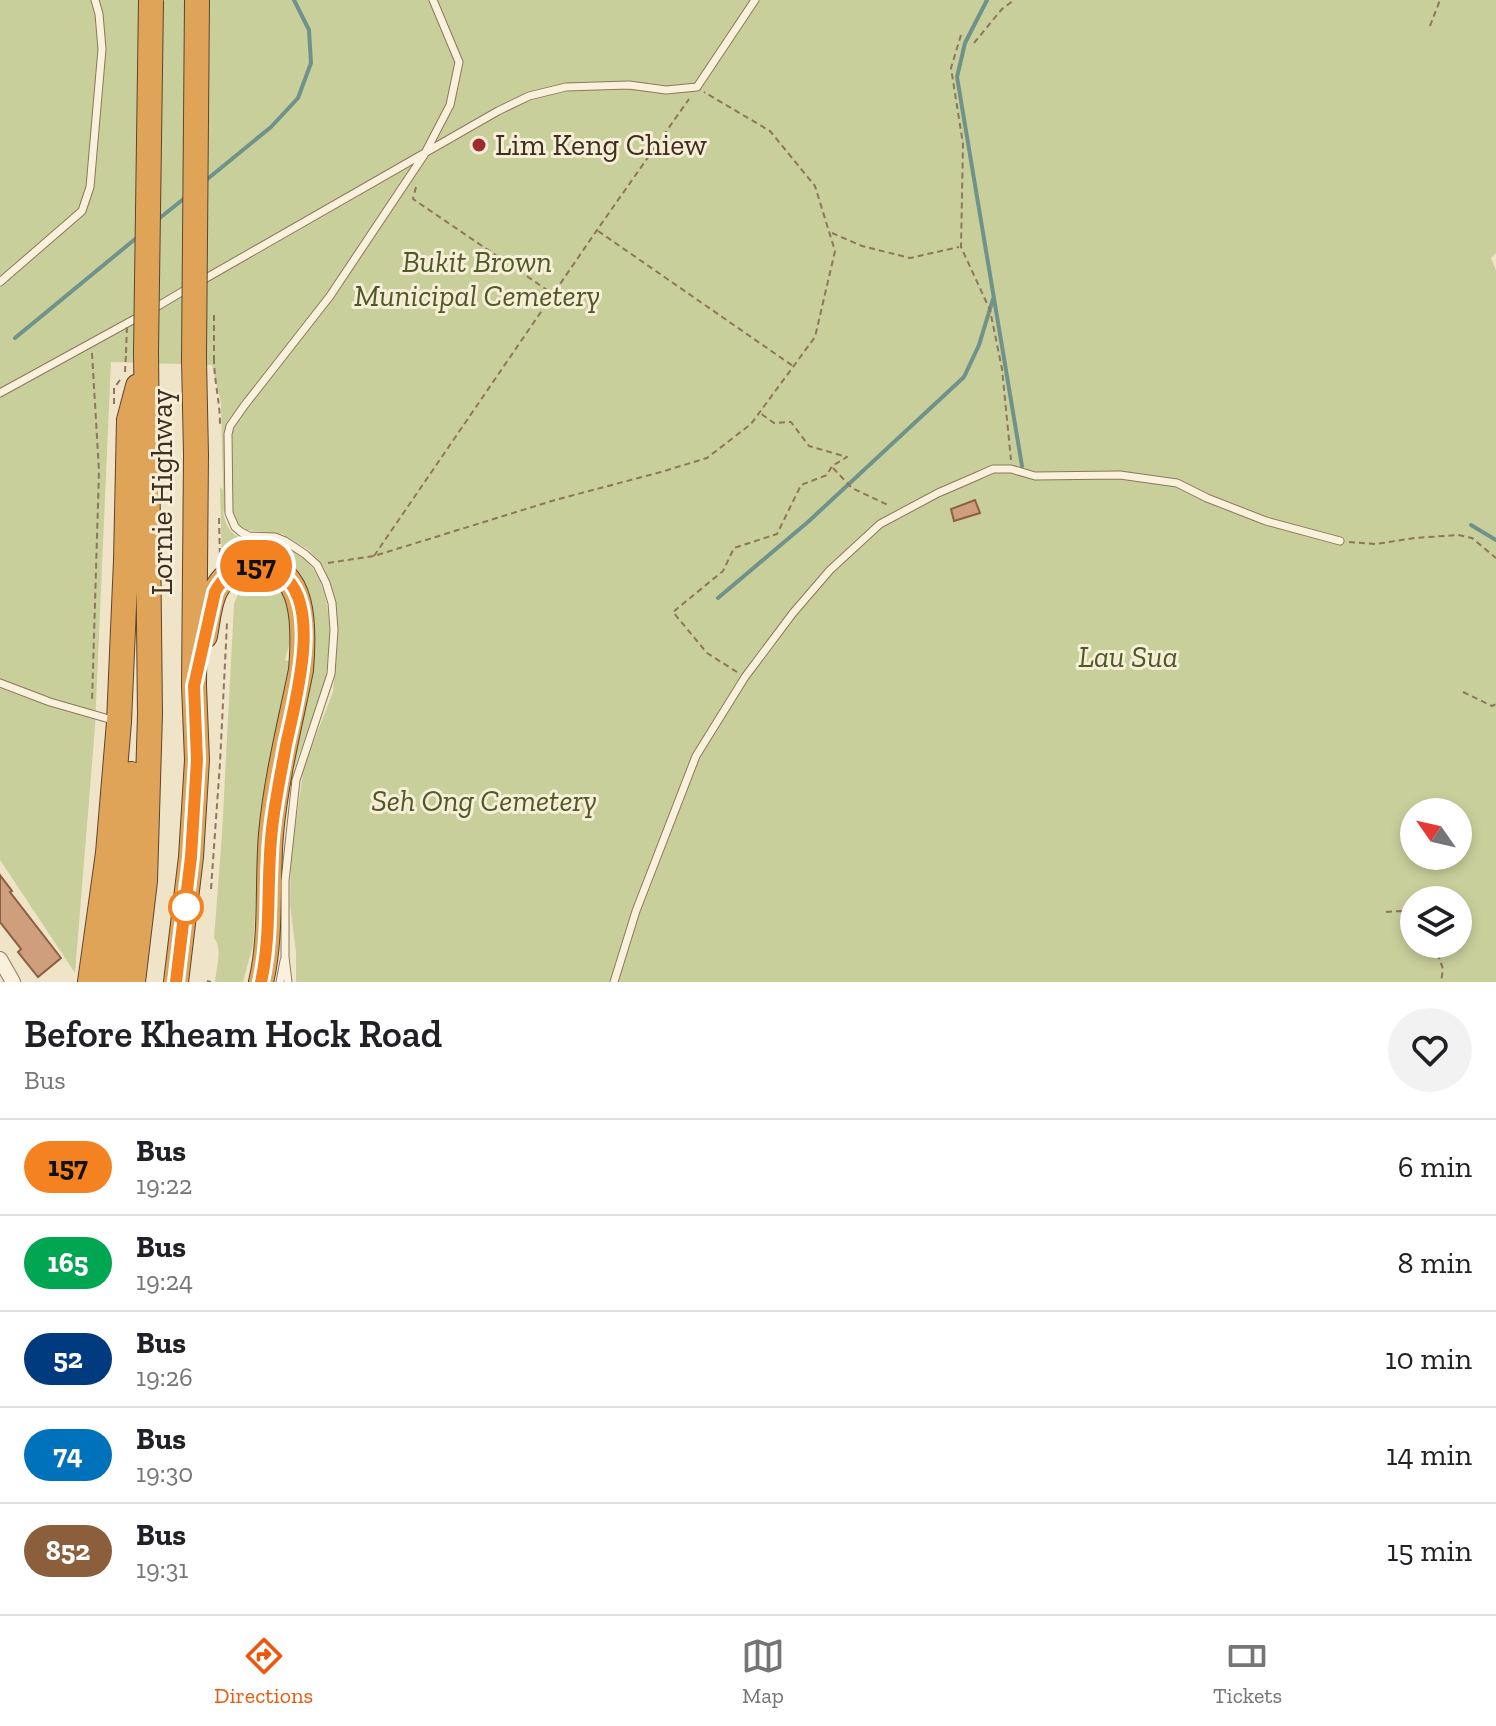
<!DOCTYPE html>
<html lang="en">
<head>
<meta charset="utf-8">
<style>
  :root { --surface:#fff; --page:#f2f2f2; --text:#202124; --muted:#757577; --line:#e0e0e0; --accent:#ea580c }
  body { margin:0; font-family:"Zilla Slab",serif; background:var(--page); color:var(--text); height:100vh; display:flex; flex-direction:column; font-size:30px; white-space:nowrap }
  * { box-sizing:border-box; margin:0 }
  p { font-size:26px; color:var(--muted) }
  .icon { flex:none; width:44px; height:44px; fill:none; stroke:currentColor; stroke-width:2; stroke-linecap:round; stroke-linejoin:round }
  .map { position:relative; height:982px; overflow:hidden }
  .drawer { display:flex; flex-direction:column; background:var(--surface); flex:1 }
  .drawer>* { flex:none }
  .badge { padding:0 16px; border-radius:26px; font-size:28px; line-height:52px }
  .needle { width:52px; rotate:304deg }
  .tools { position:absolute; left:1400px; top:798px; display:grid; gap:16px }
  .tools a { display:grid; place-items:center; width:72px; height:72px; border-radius:50%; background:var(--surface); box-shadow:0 4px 12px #0003; font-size:40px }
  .map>.badge { position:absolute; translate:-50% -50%; box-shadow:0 0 0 4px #fff }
  .round { display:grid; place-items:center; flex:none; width:84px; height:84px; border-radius:42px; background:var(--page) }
  .summary { display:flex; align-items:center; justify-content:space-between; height:136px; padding:0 24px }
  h1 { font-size:38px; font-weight:600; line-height:60px }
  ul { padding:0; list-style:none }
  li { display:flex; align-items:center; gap:24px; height:96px; padding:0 24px; border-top:2px solid var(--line) }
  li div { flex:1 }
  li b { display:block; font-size:30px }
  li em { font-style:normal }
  li .badge { min-width:88px; font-weight:700; text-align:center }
  .dock { display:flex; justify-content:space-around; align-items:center; height:112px; border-top:2px solid var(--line); background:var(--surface); font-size:22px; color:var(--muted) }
  .dock a { display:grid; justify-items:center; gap:4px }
  .dock .current { color:var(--accent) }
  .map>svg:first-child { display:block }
  .green { fill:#c9cf9b; fill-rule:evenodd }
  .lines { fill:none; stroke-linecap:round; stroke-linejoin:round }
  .stream { stroke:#6f938a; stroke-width:4 }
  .building { fill:#cf9f7d; stroke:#8d5f41; stroke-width:2 }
  .lane-casing { stroke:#8d765c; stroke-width:9 }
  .street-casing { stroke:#8d765c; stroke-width:16 }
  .highway-casing { stroke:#5b4430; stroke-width:26 }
  .path { stroke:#8d765c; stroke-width:2; stroke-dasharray:6 4; stroke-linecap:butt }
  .lane { stroke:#faf1dc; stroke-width:7 }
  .street { stroke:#faf1dc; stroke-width:14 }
  .highway { stroke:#e0a458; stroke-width:24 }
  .highway-bridge-casing { stroke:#5b4430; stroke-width:26; stroke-linecap:butt }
  .path-bridge { stroke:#8d765c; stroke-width:2; stroke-dasharray:6 4; stroke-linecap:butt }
  .highway-bridge { stroke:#e0a458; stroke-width:24 }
  .line-casing { stroke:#fff; stroke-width:18 }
  .line { stroke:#f58220; stroke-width:12 }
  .poi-dot { fill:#9e2a2b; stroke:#f7eed8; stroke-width:3 }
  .stop-dot { fill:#fff; stroke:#f58220; stroke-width:4 }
  .labels { text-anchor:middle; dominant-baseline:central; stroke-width:6; stroke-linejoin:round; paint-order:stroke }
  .poi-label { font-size:30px; fill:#3d2e20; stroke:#f7eed8; text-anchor:start }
  .park-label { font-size:30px; font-style:italic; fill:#4d5a26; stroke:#f7eed8 }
  .street-label { font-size:30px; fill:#3d2e20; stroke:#f7eed8 }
</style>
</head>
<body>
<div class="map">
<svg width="1496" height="982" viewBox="0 0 1496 982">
  <rect width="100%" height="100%" fill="#f0e4c8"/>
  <path class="green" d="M0 0H1496V253L1491 258 1496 270V982H296V953L290 904 291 856 304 766 333 692 338 638 331 585 324 568 309 550 282 534 246 530 223 511C225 522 228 531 238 537 251 543 267 540 281 545 331 562 333 623 327 667 323 702 305 734 295 767H292L314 666 308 664 303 590 222 565 220 487 223 490 221 403 212 365 111 362 95 727 75 973 0 860ZM1414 812H1458V856H1414ZM1414 900H1458V944H1414Z
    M254 581C286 577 293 610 291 635 290 643 287 652 285 660L292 662 258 867 253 945 243 982H215C216 968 223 949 214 938L222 834 234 604C238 593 242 587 254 581Z"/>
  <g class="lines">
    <path class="stream" d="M987 0 965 43 957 77 1022 466
      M205 181 271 127 298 98 311 63 309 30 294 0
      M156 221 186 197
      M15 338 140 235
      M1471 525 1496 540
      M718 598 809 521 964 377 979 345 993 299"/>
  </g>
  <path class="building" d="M975 500 980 513 954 521 951 509Z
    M0 875 12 891 10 892 61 958 38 977 18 952 21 949 0 922Z"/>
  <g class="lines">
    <defs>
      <path id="lane" d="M201 281 498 111 529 96 566 87 629 85 666 90 697 87 755 0
        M0 282 82 211 90 187 102 49 99 14 95 0
        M153 309 190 287
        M0 393 142 315
        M0 683 50 702 116 721
        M280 982 284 961
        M288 982 285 957V881L296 780 331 674 334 630 332 603 326 583 317 565 305 554 285 541 275 537 249 536 241 532 235 527 229 513 228 434 230 426 244 406 330 296 424 155 450 105 459 62 433 0
        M614 982 636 911 696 756 745 677 793 613 830 570 880 524 938 493 975 477 993 469H1011L1035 476 1120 475 1177 483 1207 498 1266 521 1340 541"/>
      <path id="street" d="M0 959 13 982"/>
      <path id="highway" d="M205 636C208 621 209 601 217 588 225 574 238 567 253 566 308 562 304 633 301 670 290 724 276 779 271 834 267 881 272 937 261 982
        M90 982 108 853 119 722 126 560 129 420 138 386
        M110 982 123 875 131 774
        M133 982 145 881 150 714 146 352
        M176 982 191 857 197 760 194 686 196 455 194 359"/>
    </defs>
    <use href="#lane" class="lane-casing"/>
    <use href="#street" class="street-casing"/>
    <use href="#highway" class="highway-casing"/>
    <path class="path" d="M1430 26 1440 0
      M961 35 951 68 963 144 961 247 990 310 1002 369 1011 460
      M974 43 1002 9 1014 0
      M416 187 413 199 553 294
      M598 231 793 366
      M832 233 862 246 910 258 959 247
      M92 353 99 471 92 702
      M214 358C214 381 220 401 220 424
      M125 372 126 353
      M114 404V388L120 380
      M833 468 852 488 890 506
      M219 518 220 560
      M1349 542 1376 544 1415 538 1458 535 1472 538 1496 558
      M374 556 597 230 689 99
      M328 563 374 556 555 500 661 472 707 458 751 424 815 337 835 251 815 186 770 131 704 92
      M737 672 707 653 673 612 723 571 734 548 777 534 801 485 827 475 832 466 847 457 809 446 791 422 774 423 760 413
      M1463 692 1492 706 1496 704
      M211 889 220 763 227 623
      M1386 912 1401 911 1414 921
      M1434 944 1443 969 1441 982
      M207 981 211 982"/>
    <use href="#lane" class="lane"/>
    <use href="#street" class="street"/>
    <use href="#highway" class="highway"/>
    <defs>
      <path id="highway-bridge" d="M146 352 151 0
        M194 359 197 0"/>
    </defs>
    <use href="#highway-bridge" class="highway-bridge-casing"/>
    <path class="path-bridge" d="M214 315V358
      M126 353 127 325"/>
    <use href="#highway-bridge" class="highway-bridge"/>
  </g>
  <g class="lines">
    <defs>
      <path id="line" d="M176 982 191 857 197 760 194 686 215 592C223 577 235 567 253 566 263 565 273 569 282 575 323 604 295 703 286 745 281 773 275 801 272 829 266 880 272 933 261 982"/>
    </defs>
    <use href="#line" class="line-casing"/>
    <use href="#line" class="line"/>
  </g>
  <circle class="poi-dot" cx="479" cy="145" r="8"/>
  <circle class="stop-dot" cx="186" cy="907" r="16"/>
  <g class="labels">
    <g class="poi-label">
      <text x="495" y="145">Lim Keng Chiew</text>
    </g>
    <g class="park-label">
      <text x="477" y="262">Bukit Brown<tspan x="477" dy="34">Municipal Cemetery</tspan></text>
      <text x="1128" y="657">Lau Sua</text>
      <text x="484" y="801">Seh Ong Cemetery</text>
    </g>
    <g class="street-label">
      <text transform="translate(162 492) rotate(-90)">Lornie Highway</text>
    </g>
  </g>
</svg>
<div class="tools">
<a><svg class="needle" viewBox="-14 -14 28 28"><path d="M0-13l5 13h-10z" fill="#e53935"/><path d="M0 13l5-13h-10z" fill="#757577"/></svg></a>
<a><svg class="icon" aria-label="layers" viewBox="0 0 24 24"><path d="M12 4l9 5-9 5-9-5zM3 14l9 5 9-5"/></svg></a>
</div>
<b class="badge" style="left:256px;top:566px;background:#f58220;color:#111">157</b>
</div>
<section class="drawer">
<div class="summary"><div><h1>Before Kheam Hock Road</h1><p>Bus</p></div><a class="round"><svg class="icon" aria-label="heart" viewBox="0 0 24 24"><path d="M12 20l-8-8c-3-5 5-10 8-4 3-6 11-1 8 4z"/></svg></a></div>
<ul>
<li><span class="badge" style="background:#f58220;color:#111">157</span><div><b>Bus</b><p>19:22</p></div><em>6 min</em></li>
<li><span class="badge" style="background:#00a651;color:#fff">165</span><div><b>Bus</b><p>19:24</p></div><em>8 min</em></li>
<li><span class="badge" style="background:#003b80;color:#fff">52</span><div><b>Bus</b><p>19:26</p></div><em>10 min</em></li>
<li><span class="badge" style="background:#0072bc;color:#fff">74</span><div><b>Bus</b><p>19:30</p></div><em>14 min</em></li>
<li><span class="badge" style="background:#8b5e3c;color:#fff">852</span><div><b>Bus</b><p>19:31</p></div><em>15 min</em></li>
</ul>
</section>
<nav class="dock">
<a class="current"><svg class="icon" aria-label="directions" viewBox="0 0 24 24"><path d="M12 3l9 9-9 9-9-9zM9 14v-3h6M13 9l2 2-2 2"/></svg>Directions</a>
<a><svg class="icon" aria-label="map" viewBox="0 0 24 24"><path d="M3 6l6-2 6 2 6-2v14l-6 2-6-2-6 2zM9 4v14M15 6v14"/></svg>Map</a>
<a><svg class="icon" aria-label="tickets" viewBox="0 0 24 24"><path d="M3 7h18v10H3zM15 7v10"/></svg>Tickets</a>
</nav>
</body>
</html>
